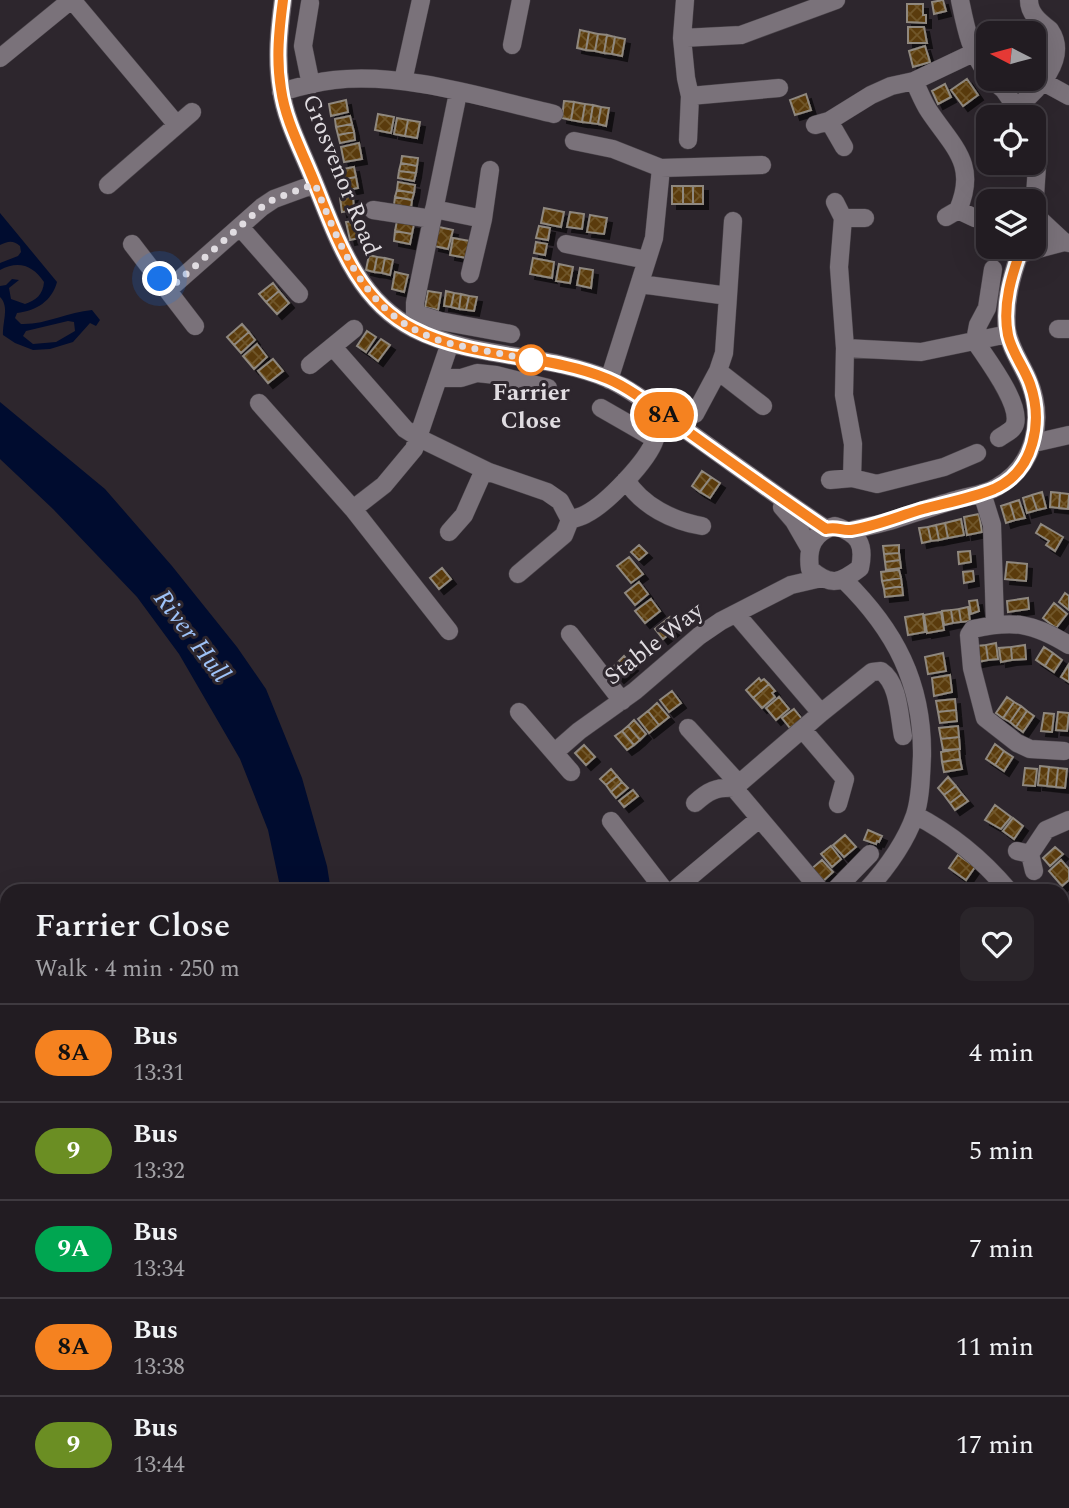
<!DOCTYPE html>
<html lang="en">
<head>
<meta charset="utf-8">
<style>
  :root { --surface:#221c22; --page:#2a252a; --text:#f1f3f6; --muted:#a2a1a5; --line:#3f3a40 }
  body { margin:0; font-family:Spectral,serif; background:var(--page); color:var(--text); height:100vh; display:flex; flex-direction:column; font-size:26px; white-space:nowrap }
  * { box-sizing:border-box; margin:0 }
  p { font-size:23px; color:var(--muted) }
  .icon { flex:none; width:38px; height:38px; fill:none; stroke:currentColor; stroke-width:2; stroke-linecap:round; stroke-linejoin:round }
  .map { position:relative; flex:1; overflow:hidden }
  .side { position:absolute; left:0px; top:884px; width:1069px; height:625px; display:flex; flex-direction:column; background:var(--surface); border-radius:21px 21px 0 0; box-shadow:0 7px 28px #0002,0 0 0 2px var(--line) }
  .side>* { flex:none }
  .badge { padding:0 14px; border-radius:23px; font-size:24px; line-height:46px }
  .needle { width:46px; rotate:276deg }
  .tools { position:absolute; left:976px; top:21px; display:grid; gap:14px }
  .tools a { display:grid; place-items:center; width:70px; height:70px; border-radius:14px; background:var(--surface); box-shadow:0 7px 28px #0002,0 0 0 2px var(--line); font-size:35px }
  .you { position:absolute; width:35px; height:35px; margin:-18px; border:5px solid #fff; border-radius:50%; background:#1a73e8; box-shadow:0 0 0 10px #1a73e833 }
  .map>.badge { position:absolute; translate:-50% -50%; box-shadow:0 0 0 4px #fff }
  .round { display:grid; place-items:center; flex:none; width:74px; height:74px; border-radius:14px; background:var(--page) }
  .head { display:flex; align-items:center; justify-content:space-between; height:119px; padding:0 35px }
  h1 { font-size:33px; font-weight:600; line-height:52px }
  ul { padding:0; list-style:none }
  li { display:flex; align-items:center; gap:21px; height:98px; padding:0 35px; border-top:2px solid var(--line) }
  li div { flex:1 }
  li b { display:block; font-size:26px }
  li em { font-style:normal }
  li .badge { min-width:77px; font-weight:700; text-align:center }
  .map>svg:first-child { display:block }
  .green { fill:#123d1c }
  .water { fill:#000c2f; fill-rule:evenodd }
  .lines { fill:none; stroke-linecap:round; stroke-linejoin:round }
  .stream { stroke:#000c2f; stroke-width:4.5 }
  .building { fill:url(#building-cross-hatch); stroke:#8f887f; stroke-width:2; filter:url(#shadow) }
  .minor-casing { stroke:#4a444a; stroke-width:19 }
  .minor { stroke:#7a727a; stroke-width:18 }
  .line-casing { stroke:#fff; stroke-width:16 }
  .line { stroke:#f58220; stroke-width:10 }
  .walk { stroke:#e0dce1; stroke-width:7; stroke-dasharray:0 12.6 }
  .stop-dot { fill:#fff; stroke:#f58220; stroke-width:3.5 }
  .labels { text-anchor:middle; dominant-baseline:central; stroke-width:6; stroke-linejoin:round; paint-order:stroke }
  .street-label { font-size:24px; fill:#e0dce1; stroke:#2d262d }
  .stop-label { font-size:24px; font-weight:bold; fill:#e0dce1; stroke:#2d262d }
  .water-label { font-size:26px; font-style:italic; fill:#9ec2f7; stroke:#2d262d }
</style>
</head>
<body>
<div class="map">
<svg width="1069" height="1508" viewBox="0 0 1069 1508">
  <defs>
    <pattern id="building-cross-hatch" width="8" height="8" patternUnits="userSpaceOnUse" patternTransform="scale(1.75)"><rect width="8" height="8" fill="#5a3b08"/><path d="M0 0l8 8M0 8l8-8" fill="none" stroke="#71572c"/></pattern>
    <filter id="shadow"><feDropShadow dx="5" dy="5" stdDeviation="0" flood-color="#0009"/></filter>
  </defs>
  <rect width="100%" height="100%" fill="#2d262d"/>
  <path class="green" d="M1062 1364 1069 1370V1421L1062 1425Z"/>
  <path class="water" d="M0 213 57 282C52 301 36 311 17 313L15 318 21 324C45 325 68 312 92 310L100 320 96 326 90 323 73 342 50 349 33 350 15 343 3 335C2 322 10 307 0 297V286L6 285 12 279 19 280 9 288 11 299 25 304C36 300 43 295 44 282 33 265 18 260 0 270V263L18 256 21 252 20 246C13 240 8 241 0 245ZM68 321 74 322 75 331 56 342 33 344 23 336 26 331Z
    M0 402 105 489 172 566 237 647 266 689 302 778 327 866 331 891H281L268 830 240 759 179 654 137 597 53 509 0 459Z
    M353 1502H419L424 1508H358Z"/>
  <g class="lines">
    <path class="stream" d="M0 1205 7 1210
      M1062 1497 1069 1498
      M78 1502 81 1508"/>
  </g>
  <path class="building" d="M943 0 946 11 934 14 932 2Z
    M907 4H923V15H926V23L907 22Z
    M908 27H924L927 43H908Z
    M580 30 589 32 586 50 577 48Z
    M589 32 598 34 595 51 586 50Z
    M598 34 607 35 604 53 595 51Z
    M607 35 615 37 612 54 604 53Z
    M615 37 625 39 622 56 612 54Z
    M925 46 930 62 913 67 909 51Z
    M967 79 978 95 963 106 951 90Z
    M945 84 951 97 938 104 932 91Z
    M806 94 811 110 795 115 790 100Z
    M346 100 348 112 331 116 329 104Z
    M564 101 574 102 571 120 562 118Z
    M574 102 585 104 582 122 571 120Z
    M585 104 593 105 590 123 582 122Z
    M593 105 601 107 598 124 590 123Z
    M601 107 609 108 606 126 598 124Z
    M378 114 394 117 391 133 375 130Z
    M350 116 352 124 336 127 335 119Z
    M397 118 408 120 405 136 394 134Z
    M408 120 420 122 417 138 405 136Z
    M352 124 354 132 338 135 336 127Z
    M354 132 355 140 340 143 338 135Z
    M359 143 362 159 344 162 341 147Z
    M402 156 418 158 417 166 401 163Z
    M401 163 417 166 416 173 399 171Z
    M354 167 356 177 340 180 338 170Z
    M399 171 416 173 414 181 398 178Z
    M356 177 358 188 342 191 340 180Z
    M398 182 415 185 414 193 397 190Z
    M672 186H683V204H672Z
    M683 186H693V204H683Z
    M693 186H703V204H693Z
    M397 190 414 193 412 200 395 197Z
    M353 196 354 210 342 212 340 198Z
    M395 197 412 200 411 208 394 205Z
    M544 208 564 212 561 227 541 223Z
    M570 212 584 214 582 229 567 227Z
    M590 215 607 218 604 234 587 232Z
    M360 220 363 237 350 240 346 222Z
    M397 221 414 224 412 234 395 231Z
    M539 226 550 228 548 240 536 238Z
    M439 227 453 230 448 249 434 246Z
    M395 231 412 234 410 244 394 241Z
    M453 238 470 241 467 258 450 255Z
    M536 242 547 244 545 255 534 253Z
    M369 255 377 257 374 272 366 270Z
    M377 257 385 258 382 273 374 272Z
    M385 258 393 260 390 275 382 273Z
    M533 258 554 262 552 278 530 274Z
    M559 264 573 267 570 283 556 281Z
    M580 268 593 270 591 288 577 285Z
    M395 272 408 275 404 292 392 289Z
    M273 283 279 291 266 302 259 294Z
    M279 291 289 303 277 314 266 302Z
    M428 291 441 293 438 310 425 307Z
    M446 291 454 293 451 307 444 306Z
    M454 293 461 294 459 309 451 307Z
    M461 294 469 296 466 310 459 309Z
    M469 296 477 297 474 311 466 310Z
    M242 324 249 332 234 345 227 337Z
    M367 331 376 337 366 352 357 346Z
    M249 332 255 340 241 353 234 345Z
    M381 339 390 345 378 361 369 354Z
    M257 344 267 357 254 369 243 356Z
    M273 359 283 371 268 383 258 371Z
    M702 471 711 477 700 492 692 486Z
    M711 477 720 483 710 498 700 492Z
    M1042 492 1046 508 1037 510 1032 495Z
    M1051 492 1060 493 1059 508 1050 507Z
    M1060 493 1069 494 1068 509 1059 508Z
    M1032 495 1037 510 1027 513 1023 498Z
    M1019 500 1025 518 1015 520 1010 503Z
    M1010 503 1015 520 1006 523 1001 506Z
    M979 514 982 532 967 535 964 517Z
    M961 519 964 535 948 538 945 523Z
    M945 523 948 538 939 540 936 525Z
    M1041 524 1063 537 1055 551 1046 545 1049 541 1036 533Z
    M936 525 939 540 931 541 928 527Z
    M928 527 931 541 922 543 919 528Z
    M639 545 647 553 639 560 631 552Z
    M899 545V553L884 554 883 546Z
    M970 551 971 562 959 564 958 552Z
    M899 553 900 560 885 562 884 554Z
    M629 557 643 574 631 583 617 566Z
    M900 560 901 568 886 570 885 562Z
    M1007 562 1027 564 1026 581 1005 579Z
    M442 568 451 579 439 589 430 578Z
    M899 570 901 578 882 581 881 572Z
    M973 571 974 581 964 583 963 572Z
    M901 578 902 586 884 589 882 581Z
    M639 582 648 594 635 605 625 593Z
    M902 586 903 595 885 597 884 589Z
    M1065 593 1069 596V610L1059 602Z
    M1028 598 1029 609 1008 612 1007 601Z
    M651 599 660 611 645 623 635 611Z
    M977 600 979 611 971 614 969 601Z
    M1054 603 1067 614 1056 628 1043 618Z
    M968 607 970 621 961 622 959 609Z
    M959 609 961 622 953 623 951 610Z
    M951 610 953 623 944 625 942 611Z
    M941 612 944 630 927 633 924 615Z
    M923 614 925 632 908 635 905 617Z
    M670 617 678 627 663 639 655 629Z
    M996 643 998 659 988 660 986 645Z
    M986 645 988 660 978 662 976 646Z
    M1025 645 1026 659 1012 660 1011 647Z
    M1011 647 1012 660 1001 662 999 648Z
    M1044 647 1053 653 1045 666 1036 660Z
    M943 653 946 671 928 674 925 657Z
    M1053 653 1062 660 1054 672 1045 666Z
    M624 656 633 666 619 678 611 669Z
    M1069 664V682L1061 677Z
    M950 675 952 692 934 696 932 678Z
    M759 678 761 681 764 679 769 684 753 698 746 690Z
    M769 684 775 691 772 693 775 697 762 708 753 698Z
    M672 691 681 703 669 712 660 700Z
    M779 697 789 709 776 720 766 708Z
    M1007 697 1014 702 1003 718 996 713Z
    M955 699 956 710 938 712 936 701Z
    M1014 702 1021 706 1010 722 1003 718Z
    M657 703 669 717 659 725 648 711Z
    M1021 706 1027 711 1016 727 1010 722Z
    M794 709 802 719 790 728 782 718Z
    M956 710 957 721 940 723 938 712Z
    M648 711 659 725 649 733 638 719Z
    M1027 711 1034 716 1023 732 1016 727Z
    M1058 712 1069 713 1067 731 1056 730Z
    M1044 713 1054 714 1052 732 1041 731Z
    M634 720 646 734 640 740 628 726Z
    M628 726 640 740 634 745 622 731Z
    M958 726 959 737 941 739 939 728Z
    M622 731 634 745 627 750 615 736Z
    M959 737 960 749 943 750 941 739Z
    M995 744 1004 751 995 765 986 759Z
    M584 745 595 757 586 765 575 753Z
    M959 749 960 759 942 762 941 752Z
    M1004 751 1013 757 1004 771 995 765Z
    M960 759 962 769 944 772 942 762Z
    M1040 766 1049 767 1047 786 1038 785Z
    M1049 767 1058 768 1056 787 1047 786Z
    M1025 768 1037 769 1035 786 1023 785Z
    M1058 768 1067 769 1065 788 1056 787Z
    M611 769 617 776 606 785 600 779Z
    M617 776 622 782 611 792 606 785Z
    M948 777 956 786 944 795 938 788Z
    M622 782 628 788 616 798 611 792Z
    M956 786 962 794 950 803 944 795Z
    M633 790 638 796 624 807 619 801Z
    M962 794 968 801 955 810 950 803Z
    M995 805 1011 817 1001 829 985 820Z
    M1013 818 1023 826 1014 839 1003 831Z
    M868 830 882 836 879 842 877 841 876 844 864 840Z
    M845 835 856 847 844 857 833 845Z
    M831 846 841 859 832 867 821 854Z
    M1055 847 1063 854 1050 866 1043 858Z
    M958 855 975 867 966 880 949 868Z
    M822 860 833 872 821 883 810 870Z
    M1061 860 1069 869V880L1062 886 1049 871Z"/>
  <g class="lines">
    <defs>
      <path id="minor" d="M72 0 177 125
        M283 0C279 30 276 59 281 89 285 119 300 147 311 174 335 231 354 299 414 329 474 359 546 353 608 379 633 390 661 413 683 428 731 462 777 496 826 529
        M685 0 682 38 741 35 836 0
        M960 0C966 29 970 52 989 76
        M310 3 303 46 311 85
        M682 38 686 78 690 96 688 140
        M512 45 521 0
        M0 58 71 0
        M991 79 1004 90 1023 117
        M403 81 421 0
        M914 81C919 91 923 102 929 111 953 147 978 164 958 210
        M1047 84 1069 96
        M281 92C298 87 316 82 334 80 405 72 484 98 554 114
        M458 93 415 303V313L440 321 511 334
        M690 96 779 88
        M1017 107C1038 90 1069 58 1050 30 1040 22 1029 14 1029 0
        M829 121 871 95 891 86 914 81 973 53
        M815 125 829 121 844 147
        M574 141 613 149 661 168
        M1034 149 1037 166 1034 211
        M108 185 192 112
        M835 202 843 218H865
        M434 209 483 219
        M373 210 432 219
        M1034 214 1064 242
        M946 217 958 210 975 218
        M843 218 839 267 845 348 844 395 853 444 852 478
        M240 227 299 294
        M132 244 195 326
        M566 244 647 260
        M1019 254 1064 242 1069 243
        M993 269 987 308 978 325 975 341C986 358 1021 403 1015 424 1013 431 1004 434 999 438
        M470 274 483 219 490 170
        M640 284 728 296 724 353 718 371 695 414 667 398
        M168 290 262 207 274 199 315 184
        M728 296 733 221
        M1058 329H1069
        M333 347 405 429 419 438 489 472 547 492 560 501 570 520 564 535 518 574
        M845 348 921 352 1008 334
        M310 365 354 329
        M718 371 763 406
        M438 378H461L477 373 496 375 548 388
        M609 380 654 238 661 168 762 165
        M259 403 353 509 449 631
        M1034 443 1069 435
        M626 480C642 506 673 521 702 526
        M830 480 852 478 877 484 944 467 977 453
        M982 493 992 525 995 624
        M782 507 794 521 809 547
        M353 509 384 485 414 449 450 343
        M570 520C575 518 581 517 586 514 606 504 648 461 655 439L601 408
        M835 526C859 534 865 544 860 568 840 583 831 587 810 569 807 548 813 532 835 526Z
        M849 531C862 527 877 525 890 521 912 514 934 506 956 500 969 496 986 494 997 487 1036 465 1045 418 1028 379 1021 363 1010 348 1007 330 1004 301 1012 274 1022 247
        M449 532 464 515 484 470
        M844 580C895 630 923 683 922 756 921 774 921 797 915 815 905 844 886 869 866 891
        M736 614 821 713 734 788 821 891
        M570 634 622 701
        M519 712 571 772
        M821 713 872 672 881 671C899 683 899 716 903 736
        M688 728 739 784
        M803 730 845 779 838 804
        M1064 751 1030 749 1017 743 985 718 972 668 969 635 973 629C1014 620 1033 623 1069 645
        M555 752 579 731 635 691 699 636 721 621 791 585 821 578
        M695 803C708 791 716 787 734 788
        M915 815C952 834 982 859 1009 891
        M611 821 665 891
        M1017 851 1030 854 1034 871
        M1030 854 1046 830 1069 820
        M673 891 759 819
        M834 891 870 854
        M1062 948 1069 954
        M1062 1117 1069 1110
        M1062 1182 1069 1190
        M1062 1474 1069 1476"/>
    </defs>
    <use href="#minor" class="minor-casing"/>
    <use href="#minor" class="minor"/>
  </g>
  <g class="lines">
    <defs>
      <path id="line" d="M283 0C279 30 276 59 281 89 285 119 300 147 311 174 335 231 354 299 414 329 474 360 546 353 608 379 634 390 663 415 687 431 733 464 779 497 826 529 837 526 842 531 851 530 876 526 899 516 923 509 946 503 972 498 994 489 1035 471 1043 421 1030 384 1024 367 1012 353 1008 335 1002 305 1012 274 1022 247"/>
    </defs>
    <use href="#line" class="line-casing"/>
    <use href="#line" class="line"/>
    <path class="walk" d="M160 279 168 290 262 207 274 199 315 184C344 256 369 323 452 344 478 350 505 354 531 360"/>
  </g>
  <circle class="stop-dot" cx="531" cy="360" r="14"/>
  <g class="labels">
    <g class="street-label">
      <text transform="translate(341 175) rotate(68)">Grosvenor Road</text>
      <text transform="translate(654 644) rotate(-38)">Stable Way</text>
    </g>
    <g class="stop-label">
      <text x="531" y="393">Farrier<tspan x="531" dy="28">Close</tspan></text>
    </g>
    <g class="water-label">
      <text transform="translate(192 636) rotate(53)">River Hull</text>
    </g>
  </g>
</svg>
<div class="tools">
<a><svg class="needle" viewBox="-14 -14 28 28"><path d="M0-13l5 13h-10z" fill="#e53935"/><path d="M0 13l5-13h-10z" fill="#a2a1a5"/></svg></a>
<a><svg class="icon" aria-label="locate" viewBox="0 0 24 24"><circle cx="12" cy="12" r="6"/><path d="M12 2v4M12 18v4M2 12h4M18 12h4"/></svg></a>
<a><svg class="icon" aria-label="layers" viewBox="0 0 24 24"><path d="M12 4l9 5-9 5-9-5zM3 14l9 5 9-5"/></svg></a>
</div>
<div class="you" style="left:160px;top:279px"></div>
<b class="badge" style="left:664px;top:415px;background:#f58220;color:#111">8A</b>
<section class="side">
<div class="head"><div><h1>Farrier Close</h1><p>Walk · 4 min · 250 m</p></div><a class="round"><svg class="icon" aria-label="heart" viewBox="0 0 24 24"><path d="M12 20l-8-8c-3-5 5-10 8-4 3-6 11-1 8 4z"/></svg></a></div>
<ul>
<li><span class="badge" style="background:#f58220;color:#111">8A</span><div><b>Bus</b><p>13:31</p></div><em>4 min</em></li>
<li><span class="badge" style="background:#6b8e23;color:#fff">9</span><div><b>Bus</b><p>13:32</p></div><em>5 min</em></li>
<li><span class="badge" style="background:#00a651;color:#fff">9A</span><div><b>Bus</b><p>13:34</p></div><em>7 min</em></li>
<li><span class="badge" style="background:#f58220;color:#111">8A</span><div><b>Bus</b><p>13:38</p></div><em>11 min</em></li>
<li><span class="badge" style="background:#6b8e23;color:#fff">9</span><div><b>Bus</b><p>13:44</p></div><em>17 min</em></li>
</ul>
</section>
</div>
</body>
</html>
